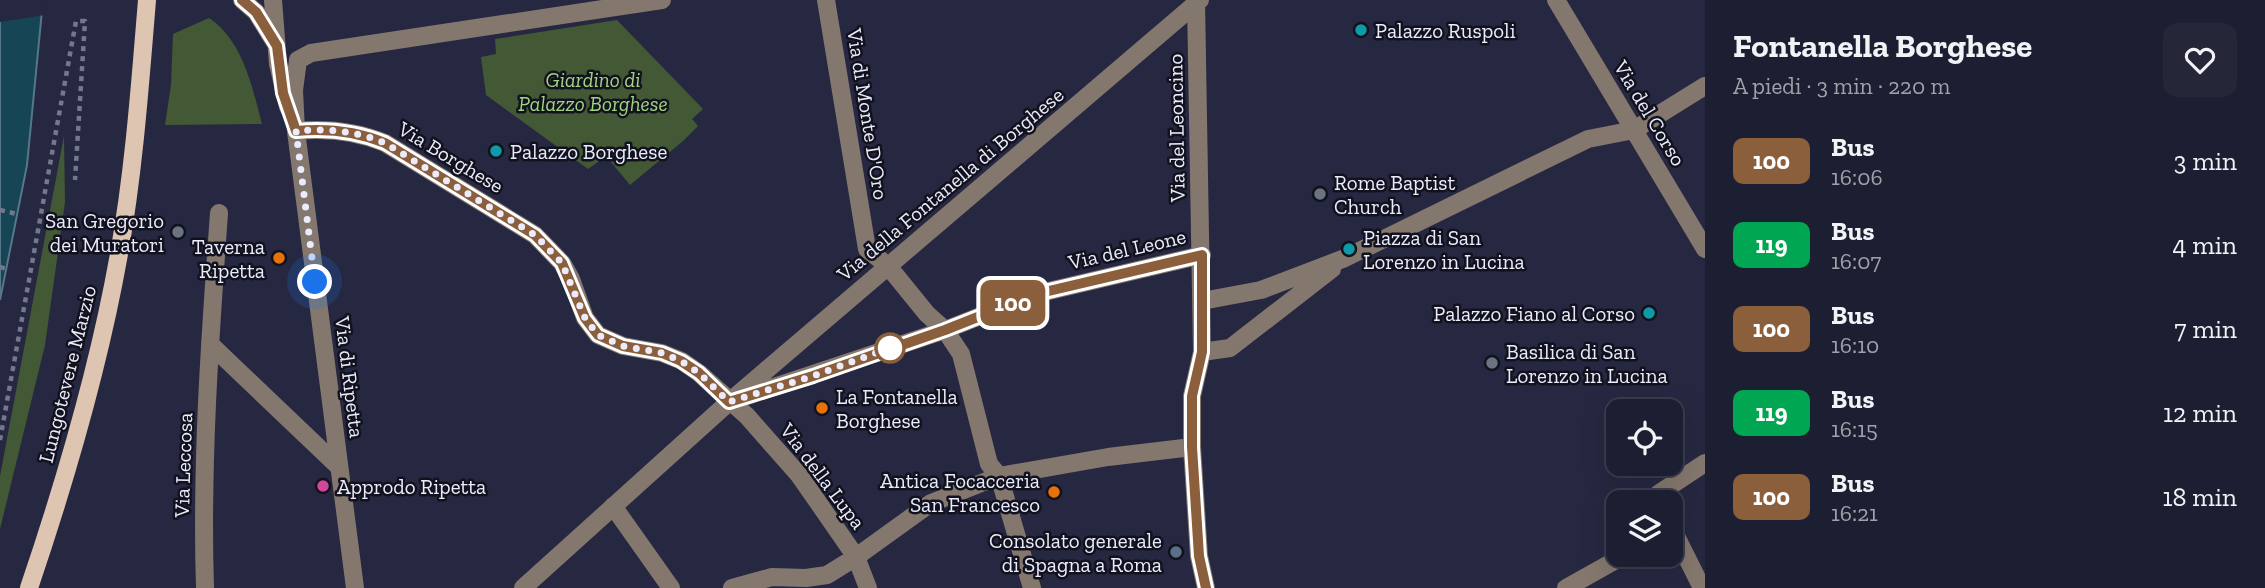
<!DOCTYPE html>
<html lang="it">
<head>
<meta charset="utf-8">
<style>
  :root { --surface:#1c1e31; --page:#252739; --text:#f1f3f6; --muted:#a0a2ab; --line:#3a3c4d }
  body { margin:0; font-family:"Zilla Slab",serif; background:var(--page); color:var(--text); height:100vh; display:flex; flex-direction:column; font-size:26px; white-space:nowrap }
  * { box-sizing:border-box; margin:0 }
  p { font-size:23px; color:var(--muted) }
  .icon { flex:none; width:38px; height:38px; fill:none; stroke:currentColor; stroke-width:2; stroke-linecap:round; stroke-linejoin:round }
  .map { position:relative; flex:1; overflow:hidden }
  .side { display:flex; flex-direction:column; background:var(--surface); width:560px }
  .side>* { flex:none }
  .badge { padding:0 14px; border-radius:10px; font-size:24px; line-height:46px }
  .controls { position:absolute; left:1606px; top:399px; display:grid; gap:14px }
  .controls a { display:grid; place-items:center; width:77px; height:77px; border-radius:14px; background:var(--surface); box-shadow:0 7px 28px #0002,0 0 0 2px var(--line); font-size:35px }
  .you { position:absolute; width:35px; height:35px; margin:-18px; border:5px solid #fff; border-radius:50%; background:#1a73e8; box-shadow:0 0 0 10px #1a73e833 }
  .map>.badge { position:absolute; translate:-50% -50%; box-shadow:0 0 0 4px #fff }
  .round { display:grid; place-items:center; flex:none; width:74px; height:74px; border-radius:14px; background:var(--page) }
  .summary { display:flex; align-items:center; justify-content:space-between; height:119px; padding:0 28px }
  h1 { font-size:33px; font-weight:700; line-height:52px }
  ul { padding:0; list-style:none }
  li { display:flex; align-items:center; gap:21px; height:84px; padding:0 28px }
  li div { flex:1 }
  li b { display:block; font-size:26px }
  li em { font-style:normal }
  li .badge { min-width:77px; font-weight:700; text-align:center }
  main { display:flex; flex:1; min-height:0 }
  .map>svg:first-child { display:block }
  .green { fill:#435935 }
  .water { fill:#164555; stroke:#567787; stroke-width:2 }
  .pier { fill:#262841 }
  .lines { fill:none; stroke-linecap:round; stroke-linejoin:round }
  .path { stroke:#75778c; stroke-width:4.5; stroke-dasharray:5 5; stroke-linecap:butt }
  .minor { stroke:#84776e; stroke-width:18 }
  .major { stroke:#dec5b1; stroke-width:18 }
  .line-casing { stroke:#fff; stroke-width:16 }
  .line { stroke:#8b5e3c; stroke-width:10 }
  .walk { stroke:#eaecfd; stroke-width:7; stroke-dasharray:0 12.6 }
  .culture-dot { fill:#0f9aa8; stroke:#11121d; stroke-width:2.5 }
  .worship-dot { fill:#6b7280; stroke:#11121d; stroke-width:2.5 }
  .food-dot { fill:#e8710a; stroke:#11121d; stroke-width:2.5 }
  .stop-dot { fill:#fff; stroke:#8b5e3c; stroke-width:3.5 }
  .hotel-dot { fill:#d1479c; stroke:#11121d; stroke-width:2.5 }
  .service-dot { fill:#5c6f8a; stroke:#11121d; stroke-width:2.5 }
  .labels { text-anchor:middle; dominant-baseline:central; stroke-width:5; stroke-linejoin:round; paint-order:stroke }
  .poi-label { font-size:21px; fill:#eaecfd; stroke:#11121d; text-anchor:start }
  .park-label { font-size:21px; font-style:italic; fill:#a0d480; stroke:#11121d }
  .street-label { font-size:21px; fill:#eaecfd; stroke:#11121d }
</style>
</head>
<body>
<main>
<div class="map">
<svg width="1705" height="588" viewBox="0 0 1705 588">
  <rect width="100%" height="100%" fill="#262841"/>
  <path class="green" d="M209 18C243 41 252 86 262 124L165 125 171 85 173 34Z
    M617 20 703 109 692 119 698 126 683 141 630 185 606 156 588 169 486 95 481 57 496 54 495 39Z
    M64 136 65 202 45 345 0 529V476Z"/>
  <path class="water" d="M0 0H43L27 165 0 300Z"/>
  <path class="pier" d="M0 0H46L45 15 0 22Z"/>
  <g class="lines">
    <path class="path" d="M0 210 17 214
      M0 267 6 269
      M0 440 76 21H85L75 180"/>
    <path class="minor" d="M242 0 256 12 274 41
      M273 0 278 64 288 107
      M826 0 867 249 888 266 927 314 945 330 961 354 989 464 999 476 1032 588
      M1196 0 1202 352 1192 396V447L1199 556 1206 588
      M1556 0 1705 249
      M296 131C327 128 356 131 385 143L535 235 562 263 571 279 585 318 598 335 623 346 662 353 682 361 699 373 747 416 799 475 856 557 868 588
      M1202 301 1261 290 1345 258 1588 139 1634 130 1705 86
      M210 344 339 467
      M1202 352 1230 348 1332 269
      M738 399 945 330 1036 294 1202 255
      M1661 502 1658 494 1705 463
      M613 506 671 588
      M1671 526 1702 588
      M205 588C201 463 210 338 219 213
      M355 588 296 131 294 90 298 60 311 53 662 0
      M523 588 729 402 1200 0
      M732 588 772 577 806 578 827 575 856 557 931 503 999 476 1108 457 1192 447
      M1566 588 1625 555"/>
    <path class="major" d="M29 588C66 479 99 367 119 254 134 170 140 85 147 0"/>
  </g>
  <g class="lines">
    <defs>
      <path id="line" d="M242 0 256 12 277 46 283 93 296 131C327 128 356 131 385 143L535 235 562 263 585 318 598 335 623 346 662 353 681 361 699 373 729 402 813 376 945 330 1036 294 1202 255V352L1192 396V447L1199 556 1206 588"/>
    </defs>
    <use href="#line" class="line-casing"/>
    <use href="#line" class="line"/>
    <path class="walk" d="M315 282 296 131C327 128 356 131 385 143L535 235 562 263 585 318 598 335 623 346 662 353 681 361 699 373 729 402 813 376 895 346 890 348"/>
  </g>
  <g class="culture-dot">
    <circle cx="1361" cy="30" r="7"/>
    <circle cx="496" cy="151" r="7"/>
    <circle cx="1349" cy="249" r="7"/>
    <circle cx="1649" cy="313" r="7"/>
  </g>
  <g class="worship-dot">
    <circle cx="1320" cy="194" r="7"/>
    <circle cx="178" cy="232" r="7"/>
    <circle cx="1492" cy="363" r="7"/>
  </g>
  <g class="food-dot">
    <circle cx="279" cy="258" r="7"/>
    <circle cx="822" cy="408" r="7"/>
    <circle cx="1054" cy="492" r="7"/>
  </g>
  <circle class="stop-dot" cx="890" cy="348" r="14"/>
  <circle class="hotel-dot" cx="323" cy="486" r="7"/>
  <circle class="service-dot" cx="1176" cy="552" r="7"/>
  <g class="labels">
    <g class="poi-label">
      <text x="1375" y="30">Palazzo Ruspoli</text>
      <text x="510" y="151">Palazzo Borghese</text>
      <text x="1334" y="182">Rome Baptist<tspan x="1334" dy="24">Church</tspan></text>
      <text x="164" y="220" text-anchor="end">San Gregorio<tspan x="164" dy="24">dei Muratori</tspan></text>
      <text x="1363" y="237">Piazza di San<tspan x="1363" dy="24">Lorenzo in Lucina</tspan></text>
      <text x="265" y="246" text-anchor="end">Taverna<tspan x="265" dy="24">Ripetta</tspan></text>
      <text x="1635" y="313" text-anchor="end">Palazzo Fiano al Corso</text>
      <text x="1506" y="351">Basilica di San<tspan x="1506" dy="24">Lorenzo in Lucina</tspan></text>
      <text x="836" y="396">La Fontanella<tspan x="836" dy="24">Borghese</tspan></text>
      <text x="1040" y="480" text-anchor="end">Antica Focacceria<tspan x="1040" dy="24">San Francesco</tspan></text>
      <text x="337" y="486">Approdo Ripetta</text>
      <text x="1162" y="540" text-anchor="end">Consolato generale<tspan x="1162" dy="24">di Spagna a Roma</tspan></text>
    </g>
    <g class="park-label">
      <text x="593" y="79">Giardino di<tspan x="593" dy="24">Palazzo Borghese</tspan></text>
    </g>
    <g class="street-label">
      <text transform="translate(1650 113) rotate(59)">Via del Corso</text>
      <text transform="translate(868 114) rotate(81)">Via di Monte D'Oro</text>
      <text transform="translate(1176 128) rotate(-91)">Via del Leoncino</text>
      <text transform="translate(451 157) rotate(31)">Via Borghese</text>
      <text transform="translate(950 184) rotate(-40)">Via della Fontanella di Borghese</text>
      <text transform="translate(1127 249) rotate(-13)">Via del Leone</text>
      <text transform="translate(67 374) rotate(-76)">Lungotevere Marzio</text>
      <text transform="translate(350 377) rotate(83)">Via di Ripetta</text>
      <text transform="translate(183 465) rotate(-88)">Via Leccosa</text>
      <text transform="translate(823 476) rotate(53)">Via della Lupa</text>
    </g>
  </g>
</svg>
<div class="controls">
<a><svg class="icon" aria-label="locate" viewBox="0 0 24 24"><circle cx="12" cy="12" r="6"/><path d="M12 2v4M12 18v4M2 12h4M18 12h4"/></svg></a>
<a><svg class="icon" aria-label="layers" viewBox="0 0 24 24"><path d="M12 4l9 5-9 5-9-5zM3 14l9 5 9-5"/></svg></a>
</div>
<div class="you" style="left:315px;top:282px"></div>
<b class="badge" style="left:1013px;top:303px;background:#8b5e3c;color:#fff">100</b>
</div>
<section class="side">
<div class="summary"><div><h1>Fontanella Borghese</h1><p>A piedi · 3 min · 220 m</p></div><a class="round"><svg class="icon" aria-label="heart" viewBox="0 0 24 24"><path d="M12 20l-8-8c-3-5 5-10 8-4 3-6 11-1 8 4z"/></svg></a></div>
<ul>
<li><span class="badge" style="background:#8b5e3c;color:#fff">100</span><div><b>Bus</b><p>16:06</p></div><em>3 min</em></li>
<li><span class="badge" style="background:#00a651;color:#fff">119</span><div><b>Bus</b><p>16:07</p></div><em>4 min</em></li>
<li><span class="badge" style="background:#8b5e3c;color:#fff">100</span><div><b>Bus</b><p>16:10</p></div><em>7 min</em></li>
<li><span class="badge" style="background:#00a651;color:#fff">119</span><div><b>Bus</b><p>16:15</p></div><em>12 min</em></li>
<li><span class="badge" style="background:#8b5e3c;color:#fff">100</span><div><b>Bus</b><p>16:21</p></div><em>18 min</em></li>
</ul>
</section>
</main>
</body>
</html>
